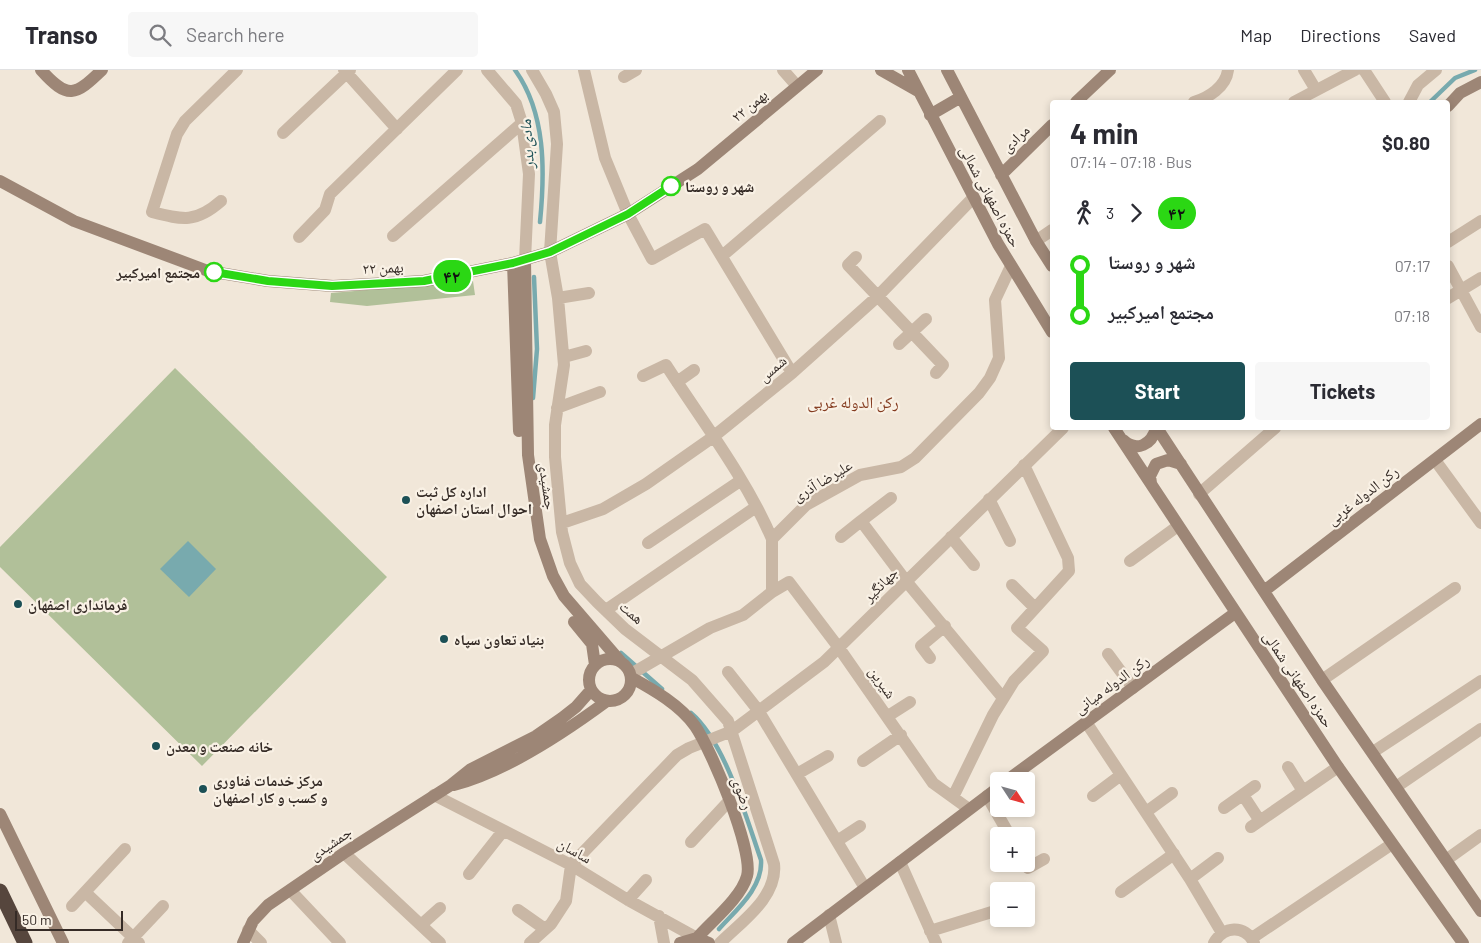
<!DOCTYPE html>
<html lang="en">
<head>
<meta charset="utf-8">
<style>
  :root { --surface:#fff; --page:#f7f7f7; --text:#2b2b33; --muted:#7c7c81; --line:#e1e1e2; --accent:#1c5056 }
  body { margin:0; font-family:Barlow,"Noto Naskh Arabic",sans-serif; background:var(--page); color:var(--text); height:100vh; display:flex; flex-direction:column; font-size:19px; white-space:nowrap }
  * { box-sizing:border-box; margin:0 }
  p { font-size:16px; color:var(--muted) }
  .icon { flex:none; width:28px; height:28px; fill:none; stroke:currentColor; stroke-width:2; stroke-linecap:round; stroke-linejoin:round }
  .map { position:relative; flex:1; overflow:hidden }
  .details { position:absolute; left:1050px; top:30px; width:400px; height:330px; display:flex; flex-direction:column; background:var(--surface); border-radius:5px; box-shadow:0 2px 8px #0003 }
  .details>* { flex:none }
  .badge { padding:0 10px; border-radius:16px; font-size:18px; line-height:32px }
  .needle { width:32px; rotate:126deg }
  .fabs { position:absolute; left:990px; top:702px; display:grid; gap:10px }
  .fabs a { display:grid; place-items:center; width:45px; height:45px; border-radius:5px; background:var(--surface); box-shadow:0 2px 8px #0003; font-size:25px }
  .scale { position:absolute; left:15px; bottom:12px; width:108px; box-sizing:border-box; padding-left:5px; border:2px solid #352b26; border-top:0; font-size:14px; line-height:18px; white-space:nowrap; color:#352b26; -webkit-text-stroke:4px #f9f1e5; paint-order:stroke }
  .map>.badge { position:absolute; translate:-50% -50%; box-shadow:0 0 0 2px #fff }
  .legs { display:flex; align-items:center; gap:8px; height:55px; padding:0 20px; font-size:16px }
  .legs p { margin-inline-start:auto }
  .summary { display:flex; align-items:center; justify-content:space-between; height:85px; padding:0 20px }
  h1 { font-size:28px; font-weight:700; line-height:38px }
  .primary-button { display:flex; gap:10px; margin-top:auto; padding:10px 20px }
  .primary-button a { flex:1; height:58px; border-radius:5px; background:var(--accent); color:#fff; font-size:20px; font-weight:700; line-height:58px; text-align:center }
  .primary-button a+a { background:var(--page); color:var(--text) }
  ul { padding:0 20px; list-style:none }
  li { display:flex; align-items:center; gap:18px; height:50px; font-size:19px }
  li i { display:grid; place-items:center; width:8px; height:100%; margin:0 6px; background:currentColor }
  li i::after { content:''; width:12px; height:12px; margin:-6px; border:4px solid; border-radius:50%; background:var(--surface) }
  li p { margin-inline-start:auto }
  li:first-child i { background:linear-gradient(#0000 50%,currentColor 0) }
  li:last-child i { background:linear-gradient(currentColor 50%,#0000 0) }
  header { display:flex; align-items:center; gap:30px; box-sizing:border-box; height:70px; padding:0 25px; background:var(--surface); border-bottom:1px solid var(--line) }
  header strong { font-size:24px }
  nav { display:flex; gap:28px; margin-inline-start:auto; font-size:18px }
  .search { width:350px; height:45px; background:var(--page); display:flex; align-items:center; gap:12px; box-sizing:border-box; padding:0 18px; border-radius:5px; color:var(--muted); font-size:19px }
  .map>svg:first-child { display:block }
  .green { fill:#b1c099 }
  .water { fill:#78aaae }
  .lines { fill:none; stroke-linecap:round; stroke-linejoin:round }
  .stream { stroke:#78aaae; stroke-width:4.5 }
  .street { stroke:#c9b7a5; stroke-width:12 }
  .secondary { stroke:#9d8676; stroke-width:12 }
  .highway { stroke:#56463d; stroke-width:15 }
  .line-1-casing { stroke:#fff; stroke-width:11 }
  .line-1 { stroke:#2bd714; stroke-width:8 }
  .stop-1-dot { fill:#fff; stroke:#2bd714; stroke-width:2.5 }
  .poi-dot { fill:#1c5056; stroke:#f9f1e5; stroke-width:2 }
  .labels { text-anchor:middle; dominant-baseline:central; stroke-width:4.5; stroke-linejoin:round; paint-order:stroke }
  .street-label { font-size:15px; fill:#352b26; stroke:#f9f1e5 }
  .stop-label { font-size:15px; font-weight:bold; fill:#352b26; stroke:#f9f1e5; text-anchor:start }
  .poi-label { font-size:15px; font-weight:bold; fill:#352b26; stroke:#f9f1e5; text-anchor:start }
  .water-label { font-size:16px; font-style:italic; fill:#1c5056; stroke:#f9f1e5 }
  .neighbourhood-label { font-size:16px; fill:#843b1f; stroke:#f9f1e5 }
</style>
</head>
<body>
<header>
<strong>Transo</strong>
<div class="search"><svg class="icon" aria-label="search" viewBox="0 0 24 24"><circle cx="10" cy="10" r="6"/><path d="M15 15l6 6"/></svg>Search here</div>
<nav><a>Map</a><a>Directions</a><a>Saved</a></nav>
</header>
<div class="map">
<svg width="1481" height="873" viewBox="0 0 1481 873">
  <rect width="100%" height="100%" fill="#f1e7d9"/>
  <path class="green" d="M473 211 475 225 367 236 330 232 331 223Z
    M175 298 387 507 202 696 0 497V477Z"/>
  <path class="water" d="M188 471 216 499 189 527 160 499Z"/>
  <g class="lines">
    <path class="stream" d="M515 0C546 43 545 101 540 152
      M1430 32 1455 8 1475 0
      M533 328 537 279 534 207
      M621 583 662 619
      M691 643C725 672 746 747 761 790 763 818 736 840 719 859"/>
    <path class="street" d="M344 0 397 59
      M487 0 516 34 522 53 529 104 525 190
      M532 0 546 24 554 42 557 74 550 182 558 228 564 295 555 355V387L562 462 570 493 580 514 597 532 625 559 692 610 728 651 774 794C778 827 741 852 720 873
      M584 0 605 88 628 144 652 189 705 159 792 303
      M783 0 797 16
      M1304 0 1316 20
      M1364 0 1385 32
      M624 7 636 0
      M1194 32C1208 28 1226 17 1228 0
      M1294 32 1355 0
      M1409 32 1418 15 1436 0
      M283 63 350 0
      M221 131C196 153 183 150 152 142L177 64 185 51 237 0
      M393 166 522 53
      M299 167 325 140 330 124 457 0
      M1036 171 1052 160
      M1448 172 1481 151
      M722 186 880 51
      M856 187 848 195 943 295 936 303
      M1448 196 1481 257
      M558 228 589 223
      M1448 228 1481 208
      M899 274 926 249
      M564 287 586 281
      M643 306 666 295C702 351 746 408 772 469
      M677 312 694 300
      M557 338 600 322
      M1435 390 1481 453
      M1199 424 1275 358
      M989 429 1010 471
      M861 451 891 428
      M562 453 603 439 646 414 713 367 792 303 877 227 973 128
      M841 467 861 451 906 511 1003 628
      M951 467 974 495
      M648 473 740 411
      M1130 491 1178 456
      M1012 515 1035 538
      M772 522 789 512 839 578 933 713 969 739
      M606 540 756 437
      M1108 584 1133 618
      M930 588 921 576 945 556
      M728 602 758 640 865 818
      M631 604 710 558 743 545 772 522V469L806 435 860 405 901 397 915 388 979 323 990 308 999 288 995 230 1011 196
      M1322 610 1455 518
      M888 646 910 632
      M1086 652 1190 809 1222 863
      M1373 682 1481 611
      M863 691 901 665
      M1288 697 1303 721
      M797 704 828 686
      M1396 717 1481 659
      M434 725 571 795 628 830 697 868
      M1243 725 1260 751
      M987 726 1010 766
      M1093 726 1121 705
      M953 727 993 645 1014 611 1043 581 1017 558 1069 501 1068 488 1024 395
      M1224 738 1255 716
      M1146 742 1172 723
      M1251 757 1338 697
      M837 771 860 756
      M691 772 729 731
      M344 783 440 873
      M1446 790 1481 765
      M900 792 936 873
      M1026 794 1028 798 1044 789
      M469 804 503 761
      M1190 809 1218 788
      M291 821 340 873
      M85 822 139 873
      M1121 822 1174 784
      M628 830 646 810
      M72 836 125 779
      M518 840 545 859
      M829 845 836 873
      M659 846 664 873
      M421 855 440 838
      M248 860 261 873
      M930 861 995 841
      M1252 868 1392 774
      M128 873 163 836
      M530 873 551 854 566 831 571 795 677 685 689 678 732 661 824 592 1063 358
      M1214 873C1223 856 1245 854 1254 873"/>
    <path class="secondary" d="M41 0C68 30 75 26 102 0
      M881 0 918 21
      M908 0 998 174 1052 262
      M947 0 1036 171 1052 196
      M1076 32 1110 0
      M1448 36 1460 23 1481 12
      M930 45 961 27
      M1001 105 1052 55
      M0 111 74 151 208 201 268 211 333 216 424 211 513 193 550 182 628 144 698 99 817 0
      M525 190 528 385 540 469 553 506 564 526 620 591
      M513 193 519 361
      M1114 358 1338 697 1463 873
      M1157 358 1322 610 1481 841
      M1123 370C1137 383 1152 374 1156 358
      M1151 413 1150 406 1156 394 1168 390 1181 394
      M1264 521 1481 354
      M574 552 592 574 595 595
      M589 610a21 21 0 1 1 42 0a21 21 0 1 1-42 0Z
      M632 608C654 620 680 635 695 656 711 679 754 781 747 806 741 828 712 851 697 868
      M1006 711 1235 543
      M454 715C505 702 565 662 607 631
      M0 744 63 873
      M243 873 253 851 268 835 344 783 451 715 471 699 536 666 562 648 576 637 591 620
      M680 873 697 868 709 873
      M793 873 999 717"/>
    <path class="highway" d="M0 821 25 873"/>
  </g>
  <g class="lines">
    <defs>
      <path id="line-1" d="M214 202 268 211 332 216 424 211 513 193 550 182 628 144 671 116"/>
    </defs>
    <use href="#line-1" class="line-1-casing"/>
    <use href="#line-1" class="line-1"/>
  </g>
  <g class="stop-1-dot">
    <circle cx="671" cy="116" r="9"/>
    <circle cx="214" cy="202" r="9"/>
  </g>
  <g class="poi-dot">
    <circle cx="406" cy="430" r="5"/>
    <circle cx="18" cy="534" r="5"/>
    <circle cx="444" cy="569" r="5"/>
    <circle cx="156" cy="676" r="5"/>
    <circle cx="203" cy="719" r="5"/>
  </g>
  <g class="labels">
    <g class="street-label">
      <text transform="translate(749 35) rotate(-40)">۲۲ بهمن</text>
      <text transform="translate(1015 68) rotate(-44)">مرادی</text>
      <text transform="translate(991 126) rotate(62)">حمزه اصفهانی شمالی</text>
      <text transform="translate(383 197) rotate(-3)">۲۲ بهمن</text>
      <text transform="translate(772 298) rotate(-40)">شمس</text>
      <text transform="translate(822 410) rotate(-31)">علیرضا آذری</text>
      <text transform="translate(548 416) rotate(82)">جمشیدی</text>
      <text transform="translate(1362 425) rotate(-38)">رکن الدوله غربی</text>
      <text transform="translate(880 514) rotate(-45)">جهانگیر</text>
      <text transform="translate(632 542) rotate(41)">همت</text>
      <text transform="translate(1299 609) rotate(56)">حمزه اصفهانی شمالی</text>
      <text transform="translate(883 612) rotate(55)">شیرین</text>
      <text transform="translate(1111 614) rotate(-36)">رکن الدوله میانی</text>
      <text transform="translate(743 723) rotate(69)">رضوی</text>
      <text transform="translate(330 773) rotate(-34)">جمشیدی</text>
      <text transform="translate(575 780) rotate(29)">ساسان</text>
    </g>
    <g class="stop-label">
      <text x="685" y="116">شهر و روستا</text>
      <text x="200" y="202" text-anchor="end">مجتمع امیرکبیر</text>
    </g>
    <g class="poi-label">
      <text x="416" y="421">اداره کل ثبت<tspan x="416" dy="17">احوال استان اصفهان</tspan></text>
      <text x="28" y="534">فرمانداری اصفهان</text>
      <text x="454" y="569">بنیاد تعاون سپاه</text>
      <text x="166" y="676">خانه صنعت و معدن</text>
      <text x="213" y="710">مرکز خدمات فناوری<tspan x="213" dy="17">و کسب و کار اصفهان</tspan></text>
    </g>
    <g class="water-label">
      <text transform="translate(526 74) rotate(-94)">مادی بدر</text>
    </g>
    <g class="neighbourhood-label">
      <text x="853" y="331">رکن الدوله غربی</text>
    </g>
  </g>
</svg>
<div class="fabs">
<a><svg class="needle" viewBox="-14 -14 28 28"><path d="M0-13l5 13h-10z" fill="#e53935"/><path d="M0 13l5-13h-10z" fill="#7c7c81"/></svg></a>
<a>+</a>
<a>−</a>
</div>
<div class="scale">50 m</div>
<b class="badge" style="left:452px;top:206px;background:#2bd714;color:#111">۴۲</b>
<section class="details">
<div class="summary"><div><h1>4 min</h1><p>07:14 – 07:18 · Bus</p></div><b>$0.80</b></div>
<div class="legs"><svg class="icon" aria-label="walk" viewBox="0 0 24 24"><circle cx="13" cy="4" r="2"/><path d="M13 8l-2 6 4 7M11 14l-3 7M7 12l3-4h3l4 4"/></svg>3<svg class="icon" aria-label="forward" viewBox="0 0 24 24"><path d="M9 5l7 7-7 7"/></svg><b class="badge" style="background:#2bd714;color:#111">۴۲</b></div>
<ul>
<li><i style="color:#2bd714"></i><b>شهر و روستا</b><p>07:17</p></li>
<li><i style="color:#2bd714"></i><b>مجتمع امیرکبیر</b><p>07:18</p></li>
</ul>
<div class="primary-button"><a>Start</a><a>Tickets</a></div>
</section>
</div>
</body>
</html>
